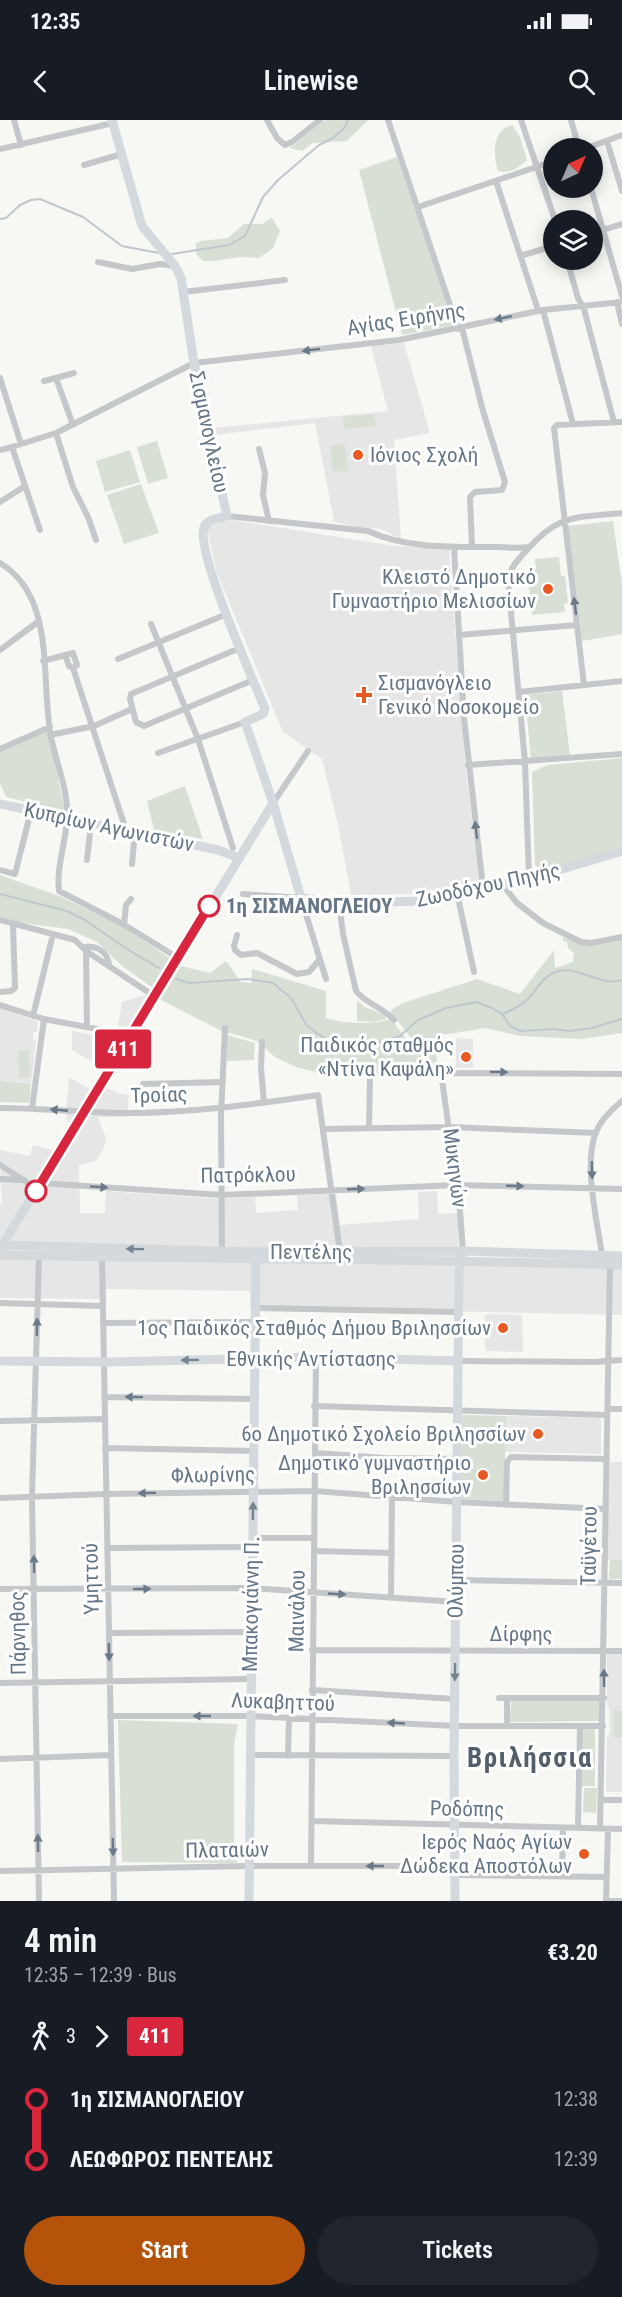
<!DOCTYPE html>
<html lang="en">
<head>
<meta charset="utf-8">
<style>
  :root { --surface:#171b24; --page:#20242c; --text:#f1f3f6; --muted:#9ea1a6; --accent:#b45309 }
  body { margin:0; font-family:"Roboto Condensed",sans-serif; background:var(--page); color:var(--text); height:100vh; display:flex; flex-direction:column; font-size:22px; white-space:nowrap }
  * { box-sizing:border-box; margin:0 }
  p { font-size:20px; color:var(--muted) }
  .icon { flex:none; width:33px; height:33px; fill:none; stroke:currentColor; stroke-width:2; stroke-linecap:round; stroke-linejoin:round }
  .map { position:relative; height:1781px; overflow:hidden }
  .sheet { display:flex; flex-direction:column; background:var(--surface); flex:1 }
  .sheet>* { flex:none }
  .badge { padding:0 12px; border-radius:4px; font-size:21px; line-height:39px }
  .needle { width:39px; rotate:44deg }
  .controls { position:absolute; left:543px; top:18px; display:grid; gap:12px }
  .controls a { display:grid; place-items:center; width:60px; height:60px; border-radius:50%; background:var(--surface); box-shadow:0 3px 15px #0003; font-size:30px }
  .map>.badge { position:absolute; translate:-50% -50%; box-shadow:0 0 0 3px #fff }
  .legs { display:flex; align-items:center; gap:9px; height:66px; padding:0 24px; font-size:20px }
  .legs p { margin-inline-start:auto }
  .headline { display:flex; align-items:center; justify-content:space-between; height:102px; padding:0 24px }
  h1 { font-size:33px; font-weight:600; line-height:45px }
  .action { display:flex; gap:12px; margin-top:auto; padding:12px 24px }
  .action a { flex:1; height:69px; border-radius:36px; background:var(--accent); color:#fff; font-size:24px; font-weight:600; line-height:69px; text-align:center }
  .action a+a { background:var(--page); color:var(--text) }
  ul { padding:0 24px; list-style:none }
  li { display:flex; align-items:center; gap:21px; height:60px; font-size:22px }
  li i { display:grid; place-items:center; width:9px; height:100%; margin:0 8px; background:currentColor }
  li i::after { content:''; width:15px; height:15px; margin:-8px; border:4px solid; border-radius:50%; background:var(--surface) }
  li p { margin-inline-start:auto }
  li:first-child i { background:linear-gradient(#0000 50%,currentColor 0) }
  li:last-child i { background:linear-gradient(currentColor 50%,#0000 0) }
  .status { display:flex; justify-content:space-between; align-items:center; height:42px; padding:0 30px; background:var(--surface); direction:ltr }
  .status svg { height:16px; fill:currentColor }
  header { display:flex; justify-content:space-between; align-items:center; height:78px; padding:0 24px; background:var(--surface); font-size:27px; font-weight:600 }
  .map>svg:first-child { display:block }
  .built { fill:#e5e6e5 }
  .green { fill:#d8dfd5 }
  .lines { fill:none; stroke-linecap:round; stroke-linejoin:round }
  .stream { stroke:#bfc8ce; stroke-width:2 }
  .street { stroke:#c4c8cb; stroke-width:6 }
  .secondary { stroke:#d4d9dd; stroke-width:9 }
  .oneway { fill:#6a7a89 }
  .oneway2 { fill:#768593 }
  .line-1-casing { stroke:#fff; stroke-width:14 }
  .line-1 { stroke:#d7263d; stroke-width:9 }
  .poi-dot { fill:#e95a22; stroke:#fff; stroke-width:2 }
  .stop-1-dot { fill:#fff; stroke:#d7263d; stroke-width:3 }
  .labels { text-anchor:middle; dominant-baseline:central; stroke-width:6; stroke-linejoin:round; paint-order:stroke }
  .street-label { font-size:21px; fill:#657686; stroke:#fff }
  .poi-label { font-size:21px; fill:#657686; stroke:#fff; text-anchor:end }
  .stop-label { font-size:21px; font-weight:bold; fill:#657686; stroke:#fff; text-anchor:start }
  .district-label { font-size:27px; font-weight:bold; letter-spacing:1.5px; fill:#535f6b; stroke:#fff }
</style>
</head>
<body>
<div class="status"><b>12:35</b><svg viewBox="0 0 49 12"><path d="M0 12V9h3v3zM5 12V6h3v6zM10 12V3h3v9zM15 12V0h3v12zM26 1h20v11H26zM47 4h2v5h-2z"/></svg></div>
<header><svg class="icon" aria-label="back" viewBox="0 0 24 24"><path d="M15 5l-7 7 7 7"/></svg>Linewise<svg class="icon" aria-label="search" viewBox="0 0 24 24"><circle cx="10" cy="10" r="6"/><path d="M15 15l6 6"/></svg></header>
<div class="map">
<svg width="622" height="1781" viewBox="0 0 622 1781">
  <rect width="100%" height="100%" fill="#f7f7f4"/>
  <path class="built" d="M404 223 430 313 394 320 401 419 381 409 351 406 334 401 315 303 214 315 212 308 388 291 371 226Z
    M226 399 395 426 449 429 465 641 479 761 418 774 351 775 339 709 322 639 283 612 217 453 208 412 209 407Z
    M149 874 156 879 103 966 119 974 129 975 127 997H98L106 1019 104 1028 96 1041 79 1045 80 1093H105L106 1071 221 1079 255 1077 256 1093 298 1090 297 1075 336 1073 340 1105 419 1099 418 1072 437 1071 438 1094 459 1093 458 1143 622 1147V1195L250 1187V1171L106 1169V1179L0 1178V1084L2 1083 0 1030 30 1036 33 1025 53 1030 69 1004 66 995 69 957 90 969 103 948 72 930V911L110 918 118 907 122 882Z
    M0 888 37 901 38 904 37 912H33V919L36 920 31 964 0 961Z
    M456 918 473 919V948H456Z
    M485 1194 522 1195 523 1232 485 1231Z
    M506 1296 601 1298V1334L505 1332Z
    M610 1342H622V1440H607Z
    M607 1532 622 1533V1672H606L607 1617 610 1613 609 1588 607 1585Z"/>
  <path class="green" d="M325 0H368L347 21 313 23 302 31 290 28Z
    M512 5 520 17 527 40C517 48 511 54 498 51 493 34 492 10 512 5Z
    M397 37 455 205 402 215 359 50Z
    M272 98 280 111 273 128 259 138 240 137 215 141H203L196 134V123L201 121 228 118 244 104H262Z
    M374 294 376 306 344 309 343 297Z
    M157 321 168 358 148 364 137 327Z
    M345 324 348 351 333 352 330 326Z
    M130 330 140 362 105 372 96 341Z
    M141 364 159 413 124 424 107 375Z
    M613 401 622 464V514L582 521 568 406Z
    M559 437 561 456H565L568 483 564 484 565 492 532 495 527 450 536 449 535 439Z
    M562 571 570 635 531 639 525 575Z
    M48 608 65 691 6 677 0 663V631Z
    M622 638V726L544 753 535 745 532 652 548 645Z
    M185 666 203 719 154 710 147 681Z
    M0 755 59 776 122 806 171 839 153 868 122 846 97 822 68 809 14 802 0 798Z
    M563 817 581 824 622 819V913L581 919 520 916 486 908 442 915 417 925 391 893V890L403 883 477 859 520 874 554 830 555 848 573 842 574 833 568 828 567 822 563 821Z
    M226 841 241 862 251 863 252 849 326 871V898C348 904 369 905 391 899L413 928 436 920 437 956H347L323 954 296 947 275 937 257 921 220 910 157 878 163 874 181 846 210 853Z
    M357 880 365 887 385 895 386 899 373 902 357 901Z
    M227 915 255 923 254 940 227 941Z
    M29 930 30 957 19 958 18 931Z
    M0 961 31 964 29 983 0 982Z
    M462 1295 506 1296 504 1381 461 1379Z
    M610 1440H622V1459H609Z
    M511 1581H602L601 1601 510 1602Z
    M614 1590 622 1591V1618L613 1617Z
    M118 1600 238 1604 234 1625V1730L237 1743 122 1742Z
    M582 1609H595V1666H582Z
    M584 1668H597L596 1693 583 1692Z"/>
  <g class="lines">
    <path class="stream" d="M0 99 6 98 20 85 31 80 40 79 83 97 122 126 159 133
      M172 134 229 125 245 116 263 77 278 60 319 25 333 18 345 7 348 0
      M0 774 67 791 85 800 127 829 159 848
      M176 859 189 863 248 859 273 863 291 878 307 906 333 924 349 926 383 922 400 916 418 900 430 895 446 888 476 882 492 888 502 894 510 906 521 911 553 909 570 911 592 908 622 899
      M502 894C513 890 522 885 530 877 537 869 542 858 553 853 576 842 600 868 622 860"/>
    <path class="street" d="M14 0 21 25
      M267 0 277 18 285 25 292 22 320 0
      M388 0 458 209
      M521 0 555 100
      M571 0 579 28
      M607 21 622 71
      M587 28 622 15
      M0 29 113 3
      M84 45 122 34
      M496 61 538 190
      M591 68 622 176
      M418 87 554 41
      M592 113 622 104
      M520 136 554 126
      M567 140 578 178 584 189 614 302
      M98 142 132 149 160 144 174 146
      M183 172 285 160
      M617 182 622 204
      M543 190 573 304
      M462 208 483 291 505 362 502 370 475 372 470 377 472 426
      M0 258 21 324 56 313 194 243 399 220 543 190 622 182
      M56 258 74 253
      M44 261 56 258 73 305
      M56 313 73 367 88 397 96 420
      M21 324 12 327 40 410
      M259 329 265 353 263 375 269 401
      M0 330 12 327
      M0 382 25 366
      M227 396 368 411C406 429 456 427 497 427 508 427 519 429 529 427
      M454 427 464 598 483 768
      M0 443C57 477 40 561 51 617 56 643 69 671 67 698 66 722 56 748 59 771L123 804 178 838
      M151 504 198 619 233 728
      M459 515 577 505
      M240 528 131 574 130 579 136 602 144 606 253 560
      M0 530 39 501
      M65 535 69 546 73 548 126 710
      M118 539 227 494
      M43 541 73 533 77 545 73 548
      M584 565 554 308 557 305 622 302
      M519 572 622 561
      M50 615 94 606 132 589
      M0 629 50 607
      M158 633 245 602
      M468 645 622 634
      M273 683 308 631
      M87 740 91 703
      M132 744 135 712
      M0 750 15 754 31 691
      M529 759 525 642 508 460C510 448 517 441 525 432 559 393 574 398 622 393
      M502 764 517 783 543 803 581 822 591 823 622 817
      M457 773 474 852
      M243 774 301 778 326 859
      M339 782 343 814 356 871C366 884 383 887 394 900
      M0 800 75 820 86 831 148 872
      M124 805 126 785 131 779
      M237 815 234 826 235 830 241 835 257 833 297 854 309 852 319 840
      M84 827C97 825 108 832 109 845
      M86 831 87 907
      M0 872 11 871 15 868 13 805
      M0 885 44 899 108 911 118 918 123 928
      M33 896 53 814
      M262 922 261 948 264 983
      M143 964 223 962
      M0 988C43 988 86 993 129 993 193 993 255 984 318 975L340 1132
      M32 988 44 899
      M369 1007 370 955
      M323 1009 450 1007 596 1013
      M0 1045 37 1069
      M0 1059 20 1060
      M40 1063 222 1075 457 1065 622 1069
      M222 1131 221 996 225 908
      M463 1131 460 1091 442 959 444 953 622 954
      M602 1135C597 1100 584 1048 595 1014 600 1001 612 989 622 981
      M39 1136 32 1377 39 1781
      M102 1137 114 1781
      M0 1183 103 1186
      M257 1188 459 1192
      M103 1203 256 1202
      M458 1241 594 1242 622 1240
      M104 1277 255 1279
      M314 1286 607 1295
      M608 1289H622
      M0 1301 105 1299
      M105 1328 254 1331
      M316 1333 385 1338 457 1339
      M0 1378 106 1374 315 1371 457 1382 606 1389
      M506 1385 507 1342 511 1337 607 1339
      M253 1418H314
      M107 1428 253 1427
      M314 1431 392 1433
      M456 1460 622 1463
      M0 1469 252 1468 456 1482
      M391 1477 392 1378
      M109 1513 251 1512
      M312 1530 622 1531
      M0 1563 250 1559
      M312 1570 455 1579
      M499 1578H604
      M110 1596H250L455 1606H603
      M507 1606V1578
      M249 1635 454 1636
      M288 1636 289 1597
      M0 1639 111 1635
      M601 1680H622
      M312 1701 622 1709
      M578 1708 580 1606
      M600 1708 610 1144
      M311 1746 316 1237
      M0 1751 248 1746H455
      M455 1755 606 1757
      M562 1756 563 1708
      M606 1781 608 1709
      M606 1781H622"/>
    <path class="secondary" d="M112 0 142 106 175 146 181 158 194 243 227 396C220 398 206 399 204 408 196 433 253 559 265 589L263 594 245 602 273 683 301 778 349 783 422 781 529 759 622 731
      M0 684 218 730 239 738
      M0 1125 256 1132 463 1131 622 1136
      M2 1129 6 1119 273 683
      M0 1135C207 1139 415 1139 622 1145
      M0 1241 110 1242 316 1237 458 1241
      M249 1781 256 1132
      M455 1781 454 1636 459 1151 463 1131"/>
  </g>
  <defs><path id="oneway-solid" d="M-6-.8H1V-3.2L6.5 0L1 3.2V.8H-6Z" transform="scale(1.5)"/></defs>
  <g class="oneway">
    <use href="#oneway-solid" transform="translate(503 198) rotate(168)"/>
    <use href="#oneway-solid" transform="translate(311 230) rotate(173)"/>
    <use href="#oneway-solid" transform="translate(575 486) rotate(-97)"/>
    <use href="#oneway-solid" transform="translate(476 710) rotate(-97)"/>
    <use href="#oneway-solid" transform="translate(499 952) rotate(1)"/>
    <use href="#oneway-solid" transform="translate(59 990) rotate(-175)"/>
    <use href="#oneway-solid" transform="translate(592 1050) rotate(89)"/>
    <use href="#oneway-solid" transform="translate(515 1066) rotate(2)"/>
    <use href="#oneway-solid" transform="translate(99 1067) rotate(4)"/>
    <use href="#oneway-solid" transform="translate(356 1069) rotate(-2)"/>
    <use href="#oneway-solid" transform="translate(37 1207) rotate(-89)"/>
    <use href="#oneway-solid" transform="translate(134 1277) rotate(-179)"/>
    <use href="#oneway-solid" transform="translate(147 1373) rotate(179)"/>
    <use href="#oneway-solid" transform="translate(34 1444) rotate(-91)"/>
    <use href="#oneway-solid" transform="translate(142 1469) rotate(-1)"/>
    <use href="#oneway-solid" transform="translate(337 1474) rotate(3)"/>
    <use href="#oneway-solid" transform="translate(109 1532) rotate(89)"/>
    <use href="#oneway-solid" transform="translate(604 1558) rotate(-91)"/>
    <use href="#oneway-solid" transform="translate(202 1596) rotate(-180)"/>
    <use href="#oneway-solid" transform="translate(396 1603) rotate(-177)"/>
    <use href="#oneway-solid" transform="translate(38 1723) rotate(-91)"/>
    <use href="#oneway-solid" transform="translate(113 1727) rotate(89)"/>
    <use href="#oneway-solid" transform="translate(375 1746) rotate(180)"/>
  </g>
  <g class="oneway2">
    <use href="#oneway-solid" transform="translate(135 1129) rotate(-179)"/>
    <use href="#oneway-solid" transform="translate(190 1240) rotate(179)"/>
    <use href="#oneway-solid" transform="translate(253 1391) rotate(-89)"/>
    <use href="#oneway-solid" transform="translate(455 1552) rotate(91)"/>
  </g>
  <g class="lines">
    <defs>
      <path id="line-1" d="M36 1071 209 786"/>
    </defs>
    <use href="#line-1" class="line-1-casing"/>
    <use href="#line-1" class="line-1"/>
  </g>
  <g class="poi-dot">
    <circle cx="358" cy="335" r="6"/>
    <circle cx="548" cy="469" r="6"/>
    <path d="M361 566h6v6h6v6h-6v6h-6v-6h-6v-6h6z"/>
    <circle cx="466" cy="937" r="6"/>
    <circle cx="503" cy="1208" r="6"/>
    <circle cx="538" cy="1314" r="6"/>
    <circle cx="483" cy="1355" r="6"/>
    <circle cx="584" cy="1734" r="6"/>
  </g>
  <g class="stop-1-dot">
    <circle cx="209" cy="786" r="10"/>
    <circle cx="36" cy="1071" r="10"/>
  </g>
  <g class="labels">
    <g class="street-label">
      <text transform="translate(406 199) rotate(-9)">Αγίας Ειρήνης</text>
      <text transform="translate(209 312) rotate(78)">Σισμανογλείου</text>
      <text transform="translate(109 707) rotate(12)">Κυπρίων Αγωνιστών</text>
      <text transform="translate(488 765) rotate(-12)">Ζωοδόχου Πηγής</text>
      <text transform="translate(159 975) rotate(-2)">Τροίας</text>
      <text transform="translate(455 1048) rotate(83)">Μυκηνών</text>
      <text transform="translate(248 1055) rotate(-1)">Πατρόκλου</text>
      <text x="311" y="1132">Πεντέλης</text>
      <text x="311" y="1239">Εθνικής Αντίστασης</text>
      <text transform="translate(213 1355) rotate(-1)">Φλωρίνης</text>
      <text transform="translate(589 1426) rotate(-89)">Ταϋγέτου</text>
      <text transform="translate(91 1459) rotate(-91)">Υμηττού</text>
      <text transform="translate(456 1461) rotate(-89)">Ολύμπου</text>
      <text transform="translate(251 1484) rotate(-89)">Μπακογιάννη Π.</text>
      <text transform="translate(297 1491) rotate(-89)">Μαινάλου</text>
      <text transform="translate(18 1513) rotate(-91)">Πάρνηθος</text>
      <text x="521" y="1514">Δίρφης</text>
      <text transform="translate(283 1582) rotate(2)">Λυκαβηττού</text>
      <text transform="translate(467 1689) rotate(1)">Ροδόπης</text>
      <text transform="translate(227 1730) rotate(-1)">Πλαταιών</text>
    </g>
    <g class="poi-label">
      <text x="370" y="335" text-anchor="start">Ιόνιος Σχολή</text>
      <text x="536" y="457">Κλειστό Δημοτικό<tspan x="536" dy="24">Γυμναστήριο Μελισσίων</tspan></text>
      <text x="378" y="563" text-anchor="start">Σισμανόγλειο<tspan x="378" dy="24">Γενικό Νοσοκομείο</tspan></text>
      <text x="454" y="925">Παιδικός σταθμός<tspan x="454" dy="24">«Ντίνα Καψάλη»</tspan></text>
      <text x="491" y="1208">1ος Παιδικός Σταθμός Δήμου Βριλησσίων</text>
      <text x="526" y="1314">6ο Δημοτικό Σχολείο Βριλησσίων</text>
      <text x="471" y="1343">Δημοτικό γυμναστήριο<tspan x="471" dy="24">Βριλησσίων</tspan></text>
      <text x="572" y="1722">Ιερός Ναός Αγίων<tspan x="572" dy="24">Δώδεκα Αποστόλων</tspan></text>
    </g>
    <g class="stop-label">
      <text x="226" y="786">1η ΣΙΣΜΑΝΟΓΛΕΙΟΥ</text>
    </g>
    <g class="district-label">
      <text x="530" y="1638">Βριλήσσια</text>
    </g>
  </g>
</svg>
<div class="controls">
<a><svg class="needle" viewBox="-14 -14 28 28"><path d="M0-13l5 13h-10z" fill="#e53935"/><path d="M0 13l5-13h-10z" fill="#9ea1a6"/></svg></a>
<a><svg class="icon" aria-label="layers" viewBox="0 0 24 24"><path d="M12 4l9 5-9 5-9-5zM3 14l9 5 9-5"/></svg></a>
</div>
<b class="badge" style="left:123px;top:929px;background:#d7263d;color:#fff">411</b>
</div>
<section class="sheet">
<div class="headline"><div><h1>4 min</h1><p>12:35 – 12:39 · Bus</p></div><b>€3.20</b></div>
<div class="legs"><svg class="icon" aria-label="walk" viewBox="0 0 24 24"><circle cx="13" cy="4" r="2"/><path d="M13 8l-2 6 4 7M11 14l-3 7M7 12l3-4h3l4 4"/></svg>3<svg class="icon" aria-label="forward" viewBox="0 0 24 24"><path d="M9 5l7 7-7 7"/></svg><b class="badge" style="background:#d7263d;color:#fff">411</b></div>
<ul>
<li><i style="color:#d7263d"></i><b>1η ΣΙΣΜΑΝΟΓΛΕΙΟΥ</b><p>12:38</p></li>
<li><i style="color:#d7263d"></i><b>ΛΕΩΦΩΡΟΣ ΠΕΝΤΕΛΗΣ</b><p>12:39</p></li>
</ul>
<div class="action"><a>Start</a><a>Tickets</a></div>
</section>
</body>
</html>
